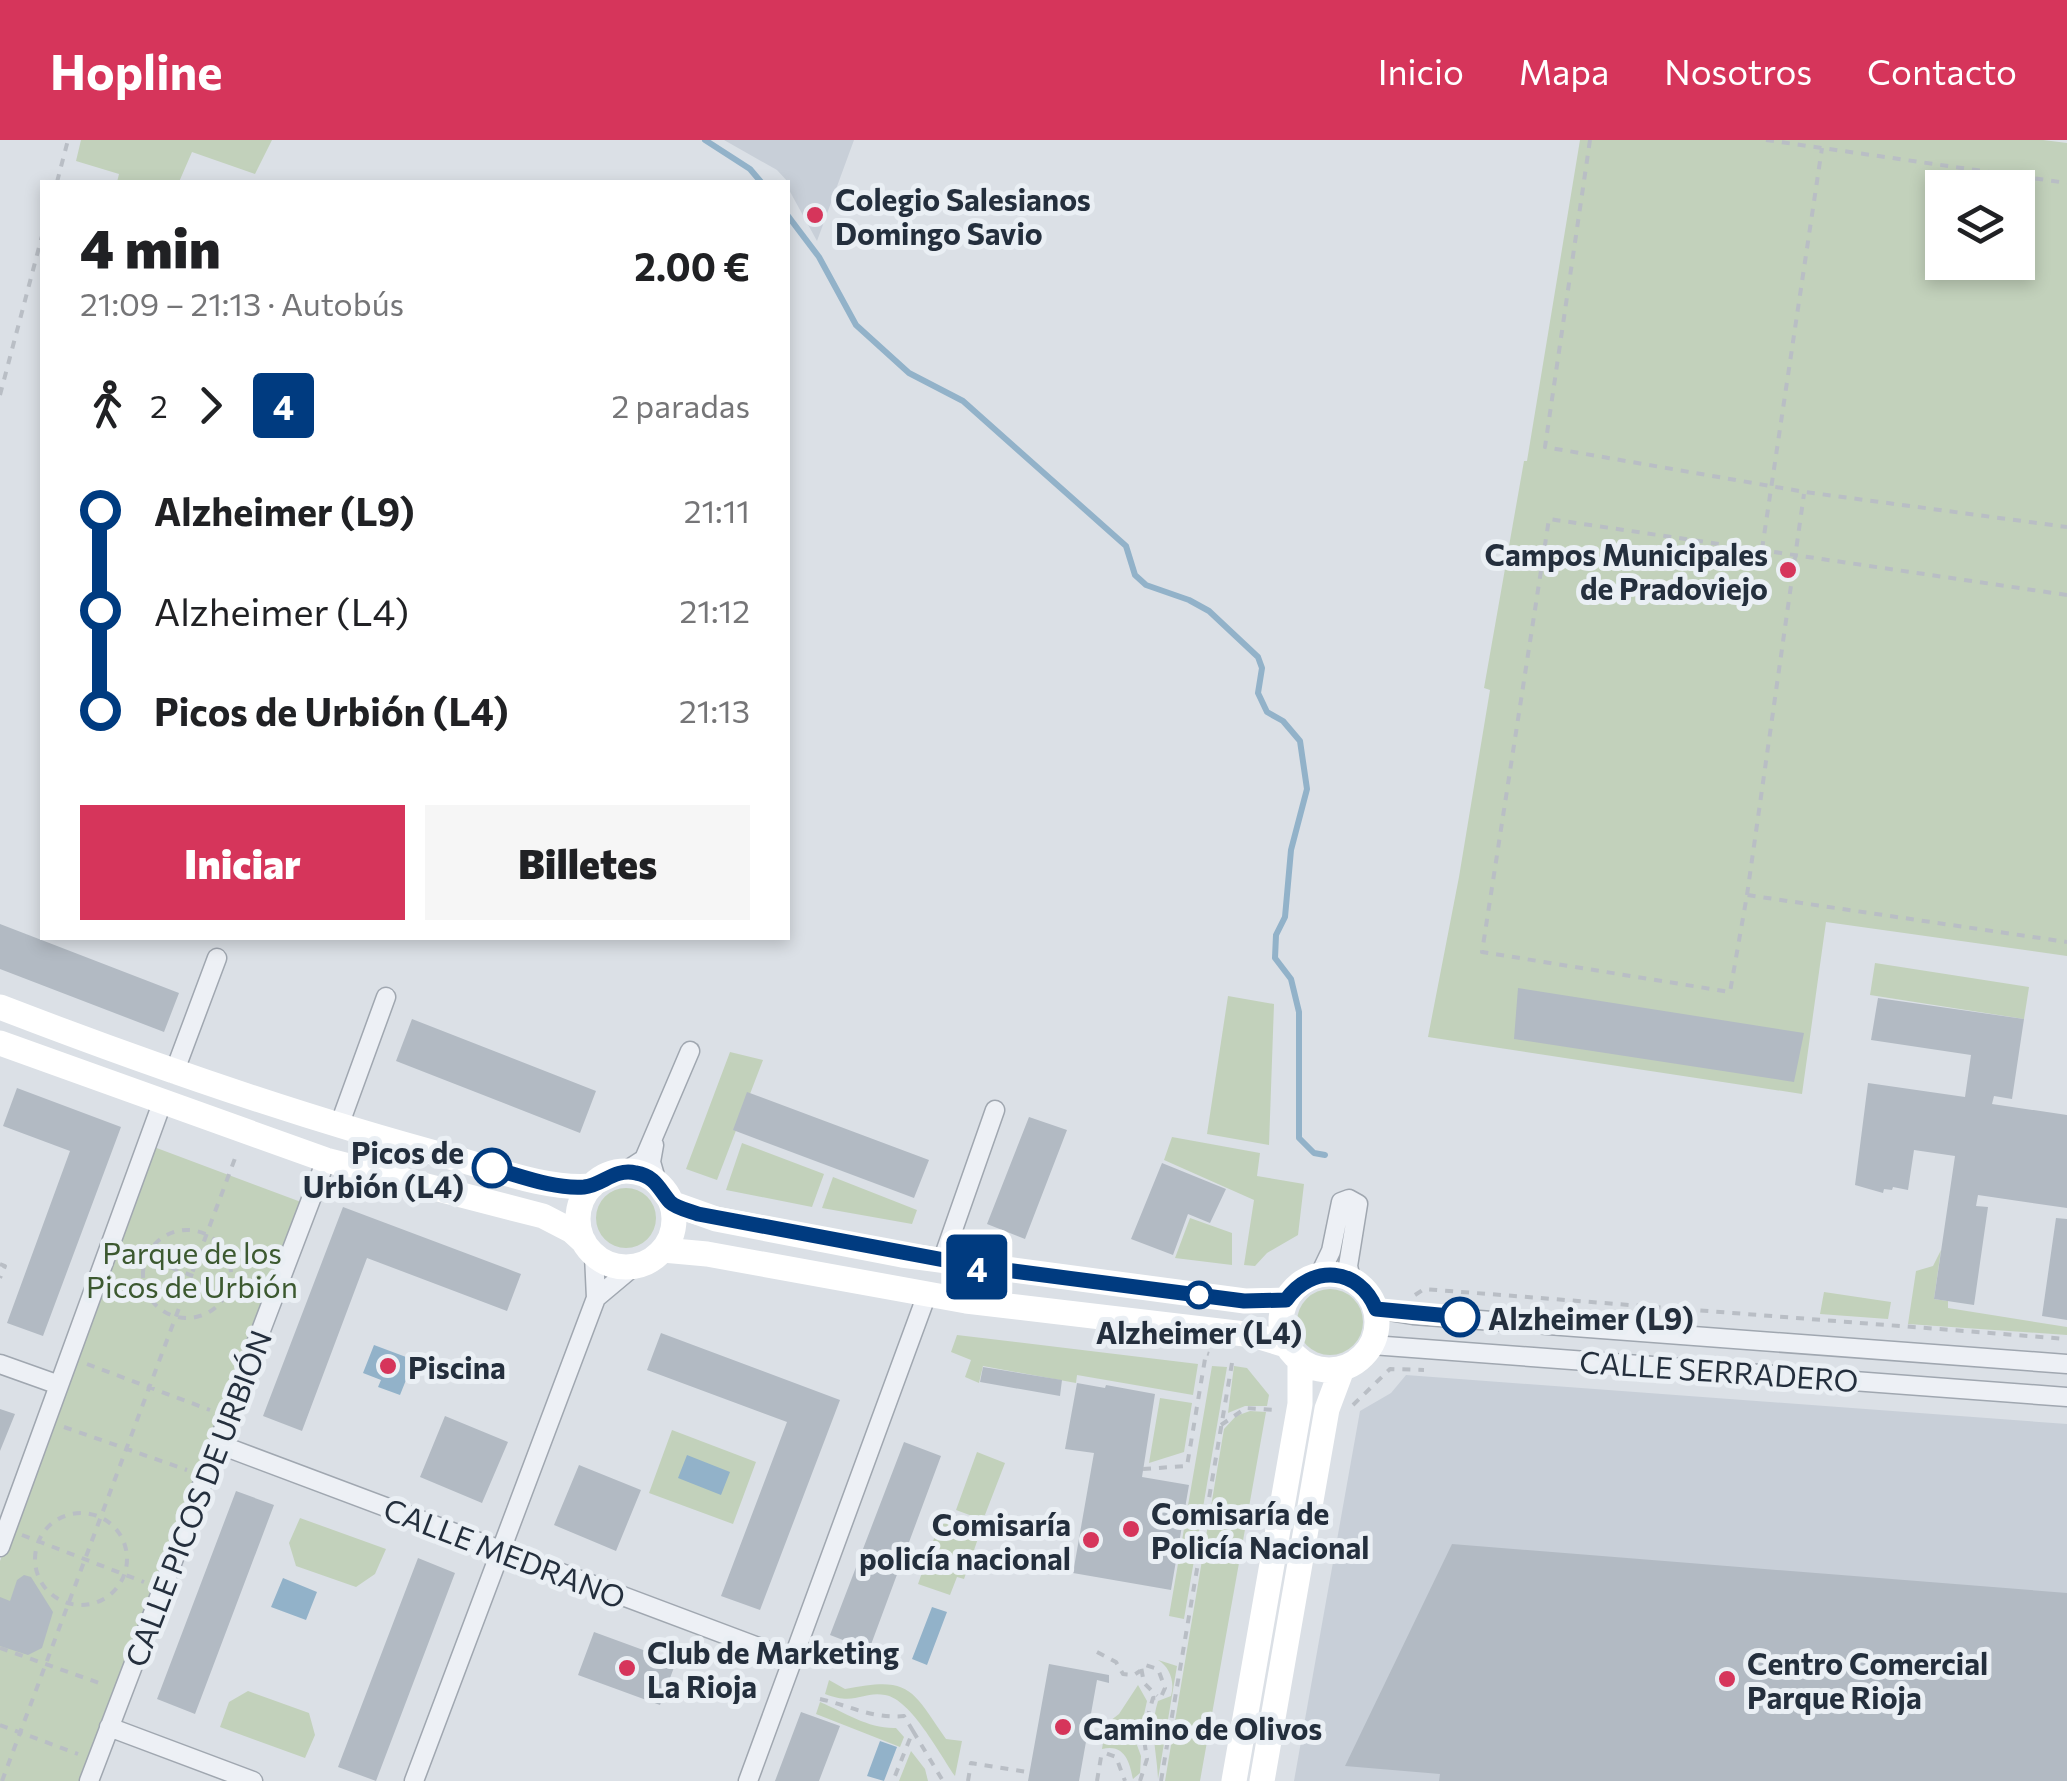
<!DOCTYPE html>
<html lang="es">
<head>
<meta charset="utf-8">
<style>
  :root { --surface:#fff; --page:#f6f6f6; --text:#202124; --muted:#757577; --accent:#d6355b }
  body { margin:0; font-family:Commissioner,sans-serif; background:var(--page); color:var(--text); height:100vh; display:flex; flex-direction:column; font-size:38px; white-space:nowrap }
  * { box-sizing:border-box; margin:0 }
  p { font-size:32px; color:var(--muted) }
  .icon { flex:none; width:55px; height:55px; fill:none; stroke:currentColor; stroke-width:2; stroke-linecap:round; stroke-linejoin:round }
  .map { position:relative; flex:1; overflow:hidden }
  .drawer { position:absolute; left:40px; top:40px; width:750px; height:760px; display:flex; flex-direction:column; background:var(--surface); border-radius:0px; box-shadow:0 5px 15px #0003 }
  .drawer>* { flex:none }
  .badge { padding:0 20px; border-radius:8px; font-size:35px; line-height:65px }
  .controls { position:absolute; left:1925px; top:30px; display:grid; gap:20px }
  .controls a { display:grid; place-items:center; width:110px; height:110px; border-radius:0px; background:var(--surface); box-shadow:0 5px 15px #0003; font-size:50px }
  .map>.badge { position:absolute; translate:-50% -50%; box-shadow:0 0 0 5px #fff }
  .legs { display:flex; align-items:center; gap:15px; height:110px; padding:0 40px; font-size:32px }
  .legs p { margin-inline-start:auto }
  .summary { display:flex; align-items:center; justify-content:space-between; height:170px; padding:0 40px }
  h1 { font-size:55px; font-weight:800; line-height:75px }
  .cta { display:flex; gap:20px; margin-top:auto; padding:20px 40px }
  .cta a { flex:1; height:115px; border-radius:0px; background:var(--accent); color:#fff; font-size:40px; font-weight:800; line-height:115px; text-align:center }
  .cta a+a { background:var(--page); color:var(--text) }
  ul { padding:0 40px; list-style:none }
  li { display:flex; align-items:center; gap:35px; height:100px; font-size:38px }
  li i { display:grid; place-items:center; width:15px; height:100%; margin:0 12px; background:currentColor }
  li i::after { content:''; width:25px; height:25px; margin:-12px; border:8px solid; border-radius:50%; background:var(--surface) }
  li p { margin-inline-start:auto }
  li:first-child i { background:linear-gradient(#0000 50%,currentColor 0) }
  li:last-child i { background:linear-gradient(currentColor 50%,#0000 0) }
  header { display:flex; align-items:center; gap:60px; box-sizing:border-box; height:140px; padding:0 50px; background:var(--accent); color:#fff }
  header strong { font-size:48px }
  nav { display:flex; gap:55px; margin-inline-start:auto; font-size:35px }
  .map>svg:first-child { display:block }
  .built { fill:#c8cfd8 }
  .green { fill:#c2d1bb; fill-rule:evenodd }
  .water { fill:#92b2c9 }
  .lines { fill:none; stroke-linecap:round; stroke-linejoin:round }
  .stream { stroke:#92b2c9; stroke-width:6 }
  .building { fill:#b2bac3 }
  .street-casing { stroke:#a0a7b0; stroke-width:21 }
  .path { stroke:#b9bec5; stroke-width:4; stroke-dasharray:8 8; stroke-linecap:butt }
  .street { stroke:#edf0f5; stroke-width:18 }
  .secondary { stroke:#fff; stroke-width:25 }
  .line-1-casing { stroke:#fff; stroke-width:22 }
  .line-1 { stroke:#003b80; stroke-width:15 }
  .poi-dot { fill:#d6355b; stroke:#eaeff4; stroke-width:4 }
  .stop-1-dot { fill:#fff; stroke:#003b80; stroke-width:5 }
  .labels { text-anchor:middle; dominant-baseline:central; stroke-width:10; stroke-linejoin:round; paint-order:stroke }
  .poi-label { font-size:30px; font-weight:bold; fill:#242f3d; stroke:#eaeff4; text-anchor:start }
  .stop-label { font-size:30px; font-weight:bold; fill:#242f3d; stroke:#eaeff4; text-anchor:end }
  .park-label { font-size:30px; fill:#3c5930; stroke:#eaeff4 }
  .street-label { font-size:30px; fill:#242f3d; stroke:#eaeff4 }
</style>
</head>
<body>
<header>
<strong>Hopline</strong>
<nav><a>Inicio</a><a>Mapa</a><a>Nosotros</a><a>Contacto</a></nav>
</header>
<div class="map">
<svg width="2067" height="1641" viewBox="0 0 2067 1641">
  <rect width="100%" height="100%" fill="#dbe0e6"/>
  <path class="built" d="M724 0H854L817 101 788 48V42L777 30Z
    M1406 1235 2067 1284V1641H1294L1360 1271 1391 1253Z"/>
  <path class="green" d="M81 0H272L255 34 192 12 179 42H117L119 34 76 21Z
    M1580 0H2043L2067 3V816L1826 782 1802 954 1428 897 1459 737 1490 550 1484 548 1524 321H1527ZM1942 48H2018V122H1942Z
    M1875 823 2029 847 2024 879 1870 855Z
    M1228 856 1274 864 1269 1005 1207 994Z
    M730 912 763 920 717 1040 686 1029Z
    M1172 997 1260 1013 1257 1036 1304 1044 1298 1095 1267 1113 1255 1126 1244 1125 1254 1060 1164 1020Z
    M742 1003 824 1034 812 1067 726 1050Z
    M154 1007 301 1062 83 1641H0V1421Z
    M833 1037 917 1070 912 1084 822 1068Z
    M596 1078a30 30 0 1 1 60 0a30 30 0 1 1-60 0Z
    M1190 1078 1232 1093V1125L1175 1118Z
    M1941 1110 1934 1159 1948 1161V1168L2067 1187V1195L1908 1184 1916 1131 1933 1126Z
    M1297 1182a33 33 0 1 1 66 0a33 33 0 1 1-66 0Z
    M1824 1152 1891 1162 1888 1179 1820 1174Z
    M957 1195 1198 1224 1193 1255 1077 1235 1076 1243 983 1226 979 1243 965 1237 971 1220 951 1212Z
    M1212 1226 1227 1227 1184 1479 1169 1476Z
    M1234 1226 1247 1228 1269 1255 1267 1266H1245L1228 1273Z
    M1160 1258 1192 1263 1184 1312 1149 1323Z
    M1250 1271 1266 1272 1200 1641H1165L1224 1289 1236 1276Z
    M672 1290 756 1322 733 1384 649 1353Z
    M977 1312 1005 1323 983 1380 956 1370Z
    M943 1373 982 1387 964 1439 957 1437 950 1455 918 1444Z
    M300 1378 386 1409 375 1434 356 1447 296 1426 289 1403Z
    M1158 1520 1177 1526 1158 1639C1157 1612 1149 1589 1158 1561L1171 1556C1175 1542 1170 1527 1158 1520Z
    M829 1540 845 1549C910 1536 911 1548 946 1599L962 1601 955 1636C940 1615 911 1559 885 1555 862 1551 856 1566 825 1554Z
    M1138 1545 1147 1561 1143 1579 1134 1582 1131 1589 1141 1616 1140 1633 1133 1639C1130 1625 1126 1603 1102 1609L1106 1584 1119 1574Z
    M248 1551 309 1573 315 1595 305 1618 220 1587 229 1562Z
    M820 1562C846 1573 869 1589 896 1588L904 1597 900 1607 816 1574Z
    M911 1611 925 1629 928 1641H899Z"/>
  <path class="water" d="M374 1205 414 1220 400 1255 378 1247 381 1240 363 1233Z
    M687 1315 730 1332 721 1355 678 1338Z
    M283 1438 317 1452 306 1480 271 1467Z
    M932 1467 947 1472 927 1525 912 1519Z
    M880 1601 897 1607 884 1641 867 1636Z"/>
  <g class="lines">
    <path class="stream" d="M705 0 750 29 761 42
      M788 76 819 117 856 185 909 233 963 261 1126 406 1135 435 1146 445 1189 460 1209 471 1258 517 1262 528 1258 553 1267 572 1283 581 1300 601 1307 649 1291 710 1285 777 1276 795 1275 818 1291 839 1299 872V998L1314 1013 1325 1015"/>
  </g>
  <path class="building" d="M0 784 179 853 164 892 0 829Z
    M1518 848 1804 893 1794 942 1514 899Z
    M1878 858 2024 879 2012 959 1994 956 1992 964 2067 975V1068L1978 1055 1976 1066 1988 1067 1974 1165 1934 1159 1955 1016 1914 1010 1908 1050 1893 1047 1892 1050 1884 1049 1883 1053 1855 1045 1868 943 1965 957 1971 915 1871 900Z
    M412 879 596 951 580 993 396 921Z
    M17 948 121 987 43 1196 7 1183 70 1011 3 986Z
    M747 952 929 1020 914 1058 733 990Z
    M1029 977 1067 990 1025 1099 987 1084Z
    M1162 1023 1226 1049 1210 1083 1188 1074 1173 1115 1131 1099Z
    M343 1067 521 1134 507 1171 367 1118 302 1291 263 1276Z
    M2056 1078 2067 1079V1180L2042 1176Z
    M661 1193 840 1260 760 1470 721 1456 787 1282 647 1230Z
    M983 1227 1062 1240 1060 1256 980 1242Z
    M1077 1243 1105 1248 1106 1245 1155 1254 1142 1337 1189 1345 1171 1450 1073 1433 1094 1313 1065 1309Z
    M0 1269 15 1274 0 1311Z
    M445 1276 508 1302 482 1363 420 1337Z
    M904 1302 941 1316 869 1510 830 1495Z
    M579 1325 641 1350 616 1411 554 1385Z
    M236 1351 274 1365 195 1574 157 1559Z
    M1452 1404 2067 1453V1641H1439L1440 1634 1345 1626Z
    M418 1418 455 1433 376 1641 338 1627Z
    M24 1435 31 1437 53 1472 42 1508 28 1515 0 1506V1457L10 1461 17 1440Z
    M594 1492 676 1522 660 1565 578 1535Z
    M1049 1524 1109 1535V1543L1097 1540 1079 1641H1028Z
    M801 1572 840 1586 819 1641H775Z"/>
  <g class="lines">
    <defs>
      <path id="street" d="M174 933 217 818
        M339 986 386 857
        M654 1005 651 1022 657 1043
        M624 1032 644 1019 690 911
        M942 1121 995 970
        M1320 1134 1331 1111 1341 1062 1349 1059 1358 1064 1348 1126 1351 1139
        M596 1158 633 1127
        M1376 1169 1413 1175 2067 1224
        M1372 1205 2067 1257
        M0 1224 59 1245
        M218 1304 793 1520
        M0 1407 162 963
        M109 1587 253 1641
        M89 1641 326 1020
        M414 1641 596 1158 594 1115
        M748 1641 927 1154"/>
    </defs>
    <use href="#street" class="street-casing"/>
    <path class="path" d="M1590 0 1545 307 1805 352 2067 387
      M1766 0 2067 43
      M57 42 68 0
      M0 255 42 96
      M1762 409 1822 8
      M2067 455 1549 379 1482 812 1730 852 1747 755 2067 802
      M1747 755 1804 354
      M143 1134a44 44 0 1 1 88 0a44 44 0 1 1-88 0Z
      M126 1110 252 1159
      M0 1124 5 1126 0 1138
      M1415 1155 1424 1149 2067 1199
      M87 1224 210 1270
      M1353 1265 1390 1229 1424 1230
      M1221 1285 1246 1268 1275 1270
      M64 1287 187 1330
      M1143 1329 1187 1326 1206 1213 1209 1214
      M35 1419a46 46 0 1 1 92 0a46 46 0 1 1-92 0Z
      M22 1395 144 1442
      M0 1508 105 1545
      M1097 1512 1116 1522 1123 1534 1134 1535 1140 1531
      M820 1559C851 1566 872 1579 904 1576L913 1591 893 1641
      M0 1585 78 1614
      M913 1591 943 1641
      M2 1641 237 1013
      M968 1641 971 1623 1027 1632
      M1097 1641 1101 1617 1105 1613 1116 1617 1125 1641
      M1140 1641 1147 1619 1143 1593 1153 1558 1161 1557 1165 1548 1158 1529 1145 1525 1141 1527 1144 1543 1157 1556
      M1161 1641 1233 1217"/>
    <use href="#street" class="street"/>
    <path class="secondary" d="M0 867C148 924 297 976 450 1017 495 1029 545 1050 592 1046
      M0 903 326 1020 543 1076 572 1091 584 1102
      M578 1079a48 48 0 1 1 96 0a48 48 0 1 1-96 0Z
      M671 1063 716 1079 902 1115 1245 1161 1286 1160
      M663 1110 707 1114 966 1161 1253 1195 1286 1205
      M1281 1182a48 48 0 1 1 96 0a48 48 0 1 1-96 0Z
      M1234 1641 1300 1264V1220
      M1262 1641 1327 1269 1342 1229"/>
  </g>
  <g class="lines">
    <defs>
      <path id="line-1" d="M492 1028C521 1036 553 1049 584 1047 603 1045 614 1028 636 1033 655 1036 659 1049 670 1062 676 1068 690 1071 698 1074L982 1127 1244 1161 1286 1160C1312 1124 1359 1127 1376 1169L1460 1177"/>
    </defs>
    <use href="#line-1" class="line-1-casing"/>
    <use href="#line-1" class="line-1"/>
  </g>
  <g class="poi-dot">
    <circle cx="815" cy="75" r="10"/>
    <circle cx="1788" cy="430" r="10"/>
    <circle cx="388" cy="1226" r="10"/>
    <circle cx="1131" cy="1389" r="10"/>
    <circle cx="1091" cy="1400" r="10"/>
    <circle cx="627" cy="1528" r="10"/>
    <circle cx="1727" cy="1539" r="10"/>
    <circle cx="1063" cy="1587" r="10"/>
  </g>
  <g class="stop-1-dot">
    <circle cx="492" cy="1028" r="18"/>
    <circle cx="1199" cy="1155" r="12"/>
    <circle cx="1460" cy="1177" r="18"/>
  </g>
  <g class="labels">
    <g class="poi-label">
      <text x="835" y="58">Colegio Salesianos<tspan x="835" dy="34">Domingo Savio</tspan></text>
      <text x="1768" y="413" text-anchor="end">Campos Municipales<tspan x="1768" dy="34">de Pradoviejo</tspan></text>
      <text x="408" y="1226">Piscina</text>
      <text x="1151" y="1372">Comisaría de<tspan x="1151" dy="34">Policía Nacional</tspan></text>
      <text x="1071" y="1383" text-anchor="end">Comisaría<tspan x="1071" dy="34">policía nacional</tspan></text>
      <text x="647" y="1511">Club de Marketing<tspan x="647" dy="34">La Rioja</tspan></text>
      <text x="1747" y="1522">Centro Comercial<tspan x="1747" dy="34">Parque Rioja</tspan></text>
      <text x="1083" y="1587">Camino de Olivos</text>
    </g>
    <g class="stop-label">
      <text x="464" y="1011">Picos de<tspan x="464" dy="34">Urbión (L4)</tspan></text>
      <text x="1488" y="1177" text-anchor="start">Alzheimer (L9)</text>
      <text x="1199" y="1191" text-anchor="middle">Alzheimer (L4)</text>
    </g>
    <g class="park-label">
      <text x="192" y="1111">Parque de los<tspan x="192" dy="34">Picos de Urbión</tspan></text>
    </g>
    <g class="street-label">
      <text transform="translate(1719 1230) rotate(4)">CALLE SERRADERO</text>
      <text transform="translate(197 1358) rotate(-69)">CALLE PICOS DE URBIÓN</text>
      <text transform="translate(505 1412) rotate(21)">CALLE MEDRANO</text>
    </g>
  </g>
</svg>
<div class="controls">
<a><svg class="icon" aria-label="layers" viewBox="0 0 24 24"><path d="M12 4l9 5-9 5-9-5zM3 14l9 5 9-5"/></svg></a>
</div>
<b class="badge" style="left:977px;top:1127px;background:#003b80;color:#fff">4</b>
<section class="drawer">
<div class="summary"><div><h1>4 min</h1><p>21:09 – 21:13 · Autobús</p></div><b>2.00 €</b></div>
<div class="legs"><svg class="icon" aria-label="walk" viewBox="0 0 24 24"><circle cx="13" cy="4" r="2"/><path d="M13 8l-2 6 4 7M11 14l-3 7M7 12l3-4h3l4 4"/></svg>2<svg class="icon" aria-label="forward" viewBox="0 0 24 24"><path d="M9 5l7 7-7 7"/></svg><b class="badge" style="background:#003b80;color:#fff">4</b><p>2 paradas</p></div>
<ul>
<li><i style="color:#003b80"></i><b>Alzheimer (L9)</b><p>21:11</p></li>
<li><i style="color:#003b80"></i><span>Alzheimer (L4)</span><p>21:12</p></li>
<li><i style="color:#003b80"></i><b>Picos de Urbión (L4)</b><p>21:13</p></li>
</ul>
<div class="cta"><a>Iniciar</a><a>Billetes</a></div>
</section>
</div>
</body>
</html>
